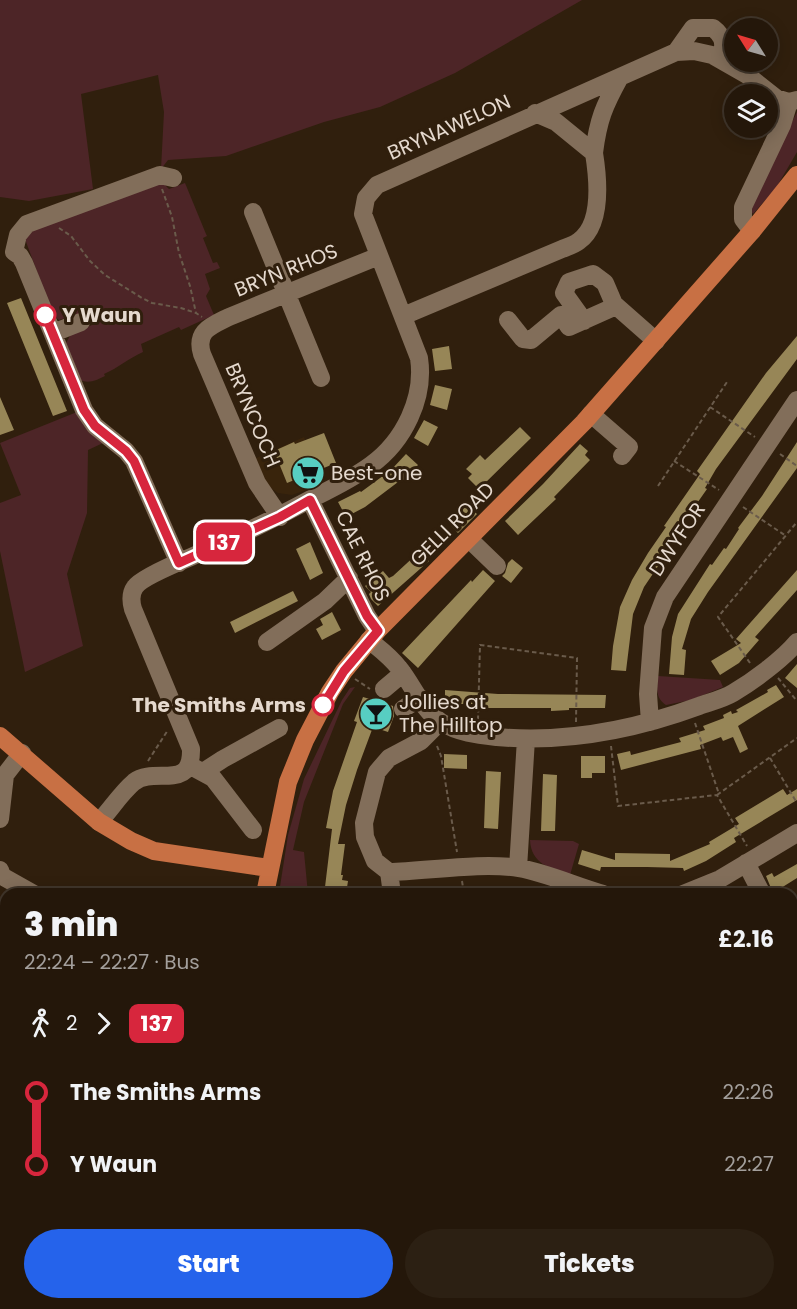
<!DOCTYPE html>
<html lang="en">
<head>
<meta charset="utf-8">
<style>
  :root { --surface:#24170a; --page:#2c2013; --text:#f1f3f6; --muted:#a39f9c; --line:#41362b; --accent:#2563eb }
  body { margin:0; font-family:Poppins,sans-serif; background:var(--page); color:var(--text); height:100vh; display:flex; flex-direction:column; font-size:22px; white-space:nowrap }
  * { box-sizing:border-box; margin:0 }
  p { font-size:20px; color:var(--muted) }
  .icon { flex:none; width:33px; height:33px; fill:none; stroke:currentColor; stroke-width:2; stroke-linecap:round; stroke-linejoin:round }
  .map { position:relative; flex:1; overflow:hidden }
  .drawer { position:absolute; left:0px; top:888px; width:798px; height:422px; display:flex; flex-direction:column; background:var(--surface); border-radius:18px 18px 0 0; box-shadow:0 3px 15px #0003,0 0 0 2px var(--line) }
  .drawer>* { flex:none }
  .badge { padding:0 12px; border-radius:9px; font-size:21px; line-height:39px }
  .needle { width:39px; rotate:307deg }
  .fabs { position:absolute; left:724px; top:18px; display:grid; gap:12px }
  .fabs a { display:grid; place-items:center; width:54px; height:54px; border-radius:50%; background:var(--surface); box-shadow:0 3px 15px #0003,0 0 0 2px var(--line); font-size:30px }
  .map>.badge { position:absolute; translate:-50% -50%; box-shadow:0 0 0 3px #fff }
  .legs { display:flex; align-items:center; gap:9px; height:66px; padding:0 24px; font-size:20px }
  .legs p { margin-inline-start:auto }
  .summary { display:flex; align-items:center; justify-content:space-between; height:102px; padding:0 24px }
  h1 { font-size:33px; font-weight:800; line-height:45px }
  .primary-button { display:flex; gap:12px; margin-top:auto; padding:12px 24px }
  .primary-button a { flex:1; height:69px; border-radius:36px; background:var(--accent); color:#fff; font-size:24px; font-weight:800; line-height:69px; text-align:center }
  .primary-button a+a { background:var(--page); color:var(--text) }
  ul { padding:0 24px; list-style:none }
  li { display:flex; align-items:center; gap:21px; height:72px; font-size:22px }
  li i { display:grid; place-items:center; width:9px; height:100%; margin:0 8px; background:currentColor }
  li i::after { content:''; width:15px; height:15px; margin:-8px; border:4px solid; border-radius:50%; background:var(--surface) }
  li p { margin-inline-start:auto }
  li:first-child i { background:linear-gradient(#0000 50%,currentColor 0) }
  li:last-child i { background:linear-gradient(currentColor 50%,#0000 0) }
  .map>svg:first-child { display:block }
  .built { fill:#39240c }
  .green { fill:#4d2527 }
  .building { fill:#978657 }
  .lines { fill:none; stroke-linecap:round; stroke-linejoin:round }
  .path { stroke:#6a5b4b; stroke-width:2; stroke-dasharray:4.5 3; stroke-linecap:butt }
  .minor { stroke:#826e5a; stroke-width:18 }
  .major { stroke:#c87044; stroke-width:18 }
  .line-1-casing { stroke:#fff; stroke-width:14 }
  .line-1 { stroke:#d7263d; stroke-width:9 }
  .stop-1-dot { fill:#fff; stroke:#d7263d; stroke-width:3 }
  .labels { text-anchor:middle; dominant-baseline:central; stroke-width:6; stroke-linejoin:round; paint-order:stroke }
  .street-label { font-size:20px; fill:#e5d9ce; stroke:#301f0d }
  .stop-label { font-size:20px; font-weight:bold; fill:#e5d9ce; stroke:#301f0d; text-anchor:start }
  .poi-label { font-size:20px; fill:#e5d9ce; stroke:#301f0d; text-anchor:start }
</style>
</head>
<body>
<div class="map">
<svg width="797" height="1309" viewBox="0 0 797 1309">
  <rect width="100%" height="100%" fill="#301f0d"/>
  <path class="built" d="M304 437 323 484 292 495 278 493 268 486 254 459Z"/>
  <path class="green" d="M0 0H582L455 73 380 107 324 122 226 156 168 160 161 169 164 112 158 75 81 94 93 189 29 201 0 197Z
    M797 112V152L776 188 753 214 749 209Z
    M163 183 169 189 185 183 206 234 207 236 203 238 213 263 217 262 220 268 205 274 210 289 206 296 214 315 181 330 179 327 141 344 143 352C129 358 118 368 104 374L105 376C97 380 89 384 80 380L66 343 71 334 92 325 86 312 59 320 53 315 25 239 30 231Z
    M77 412 103 443 88 450 87 513 67 574 83 646 25 672 0 551V503L21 495 0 443Z
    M658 676 720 680 723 687 691 700 666 705C655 698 657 688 658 676Z
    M355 687 343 704 304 802 293 850 304 852 308 894 279 893 288 835 304 779 342 700 350 688Z
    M530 840 573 841 579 844 570 875C550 868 531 864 530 840Z
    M555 1304H774L773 1309H558Z"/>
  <path class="building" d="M21 298 67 411 53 416 7 303Z
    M797 336V359L716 469 705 488 707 489 672 539 675 541 644 587 633 614 626 671 611 670 613 646 620 607 632 580 648 553 666 527 664 526 700 474 697 471 766 373Z
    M449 346 452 369 435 371 432 349Z
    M435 385 452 389 447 410 430 405Z
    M0 397 14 430 0 435Z
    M424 420 438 427 428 446 414 438Z
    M520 427 531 438 479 489 468 478 472 474 466 469 480 455 485 460Z
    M324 433 336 463 287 483 274 451 294 442 295 444Z
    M797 442V468L708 592 691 619 682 649 686 650 684 675 669 674 672 637 678 614 710 564 712 565 724 548 726 549 739 529 738 528 762 496Z
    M580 444 588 451 585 455 590 460 554 497 556 499 518 535 505 521 543 484Z
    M406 454 418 465 404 480 402 479 365 507 346 517 338 502 360 491 361 492 391 470Z
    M467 505 477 514 458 533 451 526 459 518 456 515Z
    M310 542 323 573 310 580 296 549Z
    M419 552 429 561 378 606 371 599 369 594 371 592 365 586 383 571 389 578 393 576Z
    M512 559 523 568 511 583 502 576 505 573 508 563Z
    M483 570 495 581 418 668 402 653 471 580 472 582Z
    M797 570V590L755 637 759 640 739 663 720 675 711 661 741 643 736 639Z
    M293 591 298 601 235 633 230 622Z
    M332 612 341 630 322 640 316 629 323 625 320 619Z
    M797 664V688L785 678Z
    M776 685 784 697 738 726 748 749 740 753 733 737 723 741 721 737 700 745 701 749 621 770 617 754 630 751 631 755 681 742 679 738 705 730 703 726 724 718 723 715 731 711 732 714 738 712 736 710 768 692 767 690Z
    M445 690 498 694 606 695 605 708H569V710L551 711V708H484V704H445Z
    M363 697 393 706 394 716 388 732 373 727 357 770 346 805 338 844H345L341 875H343L342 880 348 881 346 894H334V888L325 887 332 829 326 828 333 791 357 722 354 721Z
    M444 754 467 755V769L444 768Z
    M581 756H605V773H592V778H581Z
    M486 771 501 772 498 829 484 828Z
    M543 774 557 775 555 831H541Z
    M783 789 787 795 797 789V800L734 838 736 842 706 861 684 871 683 868 647 867H601L600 871 578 864 582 850 615 860V853L670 854V861L710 844 709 842 739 824 735 818Z
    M797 864V878L773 893 766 876 772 873 774 877Z"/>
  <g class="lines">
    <path class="path" d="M162 189 172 217 179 253 190 286 196 313 202 317
      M59 228 71 236 90 261 105 275 142 298 152 303 181 308 196 313
      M710 407 755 437
      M780 454 797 466
      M674 461 719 490
      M658 486 727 382
      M743 507 786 536
      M750 663 718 617 797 522
      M778 678 797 701
      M355 679 370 689
      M478 720 480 645 577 658 576 722
      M695 723 719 794
      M437 746 441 756 457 852
      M611 746 618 806 717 795 747 846
      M770 758 797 803
      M148 761 168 730
      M717 795 797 738
      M462 881 464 894
      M792 966 797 972"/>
    <path class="minor" d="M676 52 693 28H713C725 37 725 46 720 59
      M594 153C598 120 604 106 620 77
      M253 212 321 378
      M752 231 743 219V207L782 125 789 102
      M14 252 20 256 24 263 84 410 95 426 126 451 134 461 179 563
      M14 252 18 235 27 224 160 175 173 178
      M403 316 562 249C567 247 574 245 579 241 603 224 598 178 594 153L556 122 535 113
      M508 320 523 339 531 340 561 315 569 327 616 306
      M584 321 564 293 569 282 593 274 605 283 614 304 656 341
      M53 333 81 322
      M591 414 629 447 622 456
      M310 500 367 616 377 631
      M280 517 257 483 202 354C195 331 211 326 229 317L379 256
      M469 539 497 566
      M369 640C380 649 391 657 399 668 413 685 422 710 441 722 458 733 478 735 497 737 566 743 634 730 699 706 710 702 723 699 733 693 753 681 782 660 797 642
      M267 642 325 601 349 578
      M384 689 403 673
      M403 709 420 698
      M440 722 421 741 389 758 377 772 364 823 365 837 375 861 389 872C428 871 481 862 519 868 547 873 575 886 603 894
      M650 722 648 694 653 628 665 597 797 400
      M189 765 213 778 253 830
      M203 772 223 759 279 728
      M0 819 5 775 22 753
      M99 822C111 809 121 793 134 782 155 766 192 792 191 749L133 609C131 602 130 594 135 587 141 578 179 562 191 557 232 539 272 520 311 499 331 489 352 479 371 465 404 441 425 398 419 358L363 214 366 198 377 185 676 52 694 51 712 55 747 75 776 98 789 102 797 100
      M746 863 762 894
      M518 868 526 739
      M0 870 2 876 34 894
      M389 872 392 894
      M683 894 720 879 797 833
      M792 922 797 920
      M409 1304 413 1309
      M80 1309 81 1304
      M518 1309 526 1304"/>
    <path class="major" d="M0 736 99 822 131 841 154 851 269 868
      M265 894 288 782 305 740 330 692 344 671 377 631 584 422 752 231 797 175
      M792 1016 797 1014
      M216 1309 217 1304
      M345 1309 353 1304"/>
  </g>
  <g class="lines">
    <defs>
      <path id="line-1" d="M45 315 84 410 95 426 126 451 134 461 179 563 280 517 310 500 367 616 378 631 344 671 323 705"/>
    </defs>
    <use href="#line-1" class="line-1-casing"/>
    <use href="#line-1" class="line-1"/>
  </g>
  <defs>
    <symbol id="supermarket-disc" viewBox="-11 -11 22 22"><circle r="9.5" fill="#57cec2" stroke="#301f0d"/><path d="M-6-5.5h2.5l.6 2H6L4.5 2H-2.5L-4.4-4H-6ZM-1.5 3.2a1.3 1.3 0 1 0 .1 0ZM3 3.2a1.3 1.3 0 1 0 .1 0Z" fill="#111"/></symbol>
    <symbol id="bar-disc" viewBox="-11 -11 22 22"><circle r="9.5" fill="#57cec2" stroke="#301f0d"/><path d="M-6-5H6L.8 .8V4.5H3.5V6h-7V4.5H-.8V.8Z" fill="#111"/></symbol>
  </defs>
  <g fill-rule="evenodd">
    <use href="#supermarket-disc" x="289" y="454" width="38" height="38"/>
    <use href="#bar-disc" x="357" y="695" width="38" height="38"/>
  </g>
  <g class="stop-1-dot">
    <circle cx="45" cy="315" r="10"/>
    <circle cx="323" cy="705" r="10"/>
  </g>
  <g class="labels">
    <g class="street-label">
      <text transform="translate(449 127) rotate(-24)">BRYNAWELON</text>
      <text transform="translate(286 270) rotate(-22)">BRYN RHOS</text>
      <text transform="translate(253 415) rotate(67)">BRYNCOCH</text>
      <text transform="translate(452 524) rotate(-45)">GELLI ROAD</text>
      <text transform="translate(677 539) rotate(-56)">DWYFOR</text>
      <text transform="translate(363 556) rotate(64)">CAE RHOS</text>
    </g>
    <g class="stop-label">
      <text x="62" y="315">Y Waun</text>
      <text x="306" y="705" text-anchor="end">The Smiths Arms</text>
    </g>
    <g class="poi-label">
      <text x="331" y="473">Best-one</text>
      <text x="399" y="702">Jollies at<tspan x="399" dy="23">The Hilltop</tspan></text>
    </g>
  </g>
</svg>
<div class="fabs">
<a><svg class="needle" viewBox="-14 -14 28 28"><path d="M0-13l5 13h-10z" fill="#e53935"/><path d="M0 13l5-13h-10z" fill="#a39f9c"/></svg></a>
<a><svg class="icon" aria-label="layers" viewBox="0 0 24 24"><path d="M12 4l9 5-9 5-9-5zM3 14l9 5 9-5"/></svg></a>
</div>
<b class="badge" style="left:224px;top:542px;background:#d7263d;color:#fff">137</b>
<section class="drawer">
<div class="summary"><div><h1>3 min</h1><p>22:24 – 22:27 · Bus</p></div><b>£2.16</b></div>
<div class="legs"><svg class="icon" aria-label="walk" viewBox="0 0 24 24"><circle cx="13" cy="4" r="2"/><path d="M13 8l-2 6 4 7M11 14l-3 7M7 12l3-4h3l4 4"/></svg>2<svg class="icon" aria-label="forward" viewBox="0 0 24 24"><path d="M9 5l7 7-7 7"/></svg><b class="badge" style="background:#d7263d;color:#fff">137</b></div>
<ul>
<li><i style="color:#d7263d"></i><b>The Smiths Arms</b><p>22:26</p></li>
<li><i style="color:#d7263d"></i><b>Y Waun</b><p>22:27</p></li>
</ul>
<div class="primary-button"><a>Start</a><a>Tickets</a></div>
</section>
</div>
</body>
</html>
